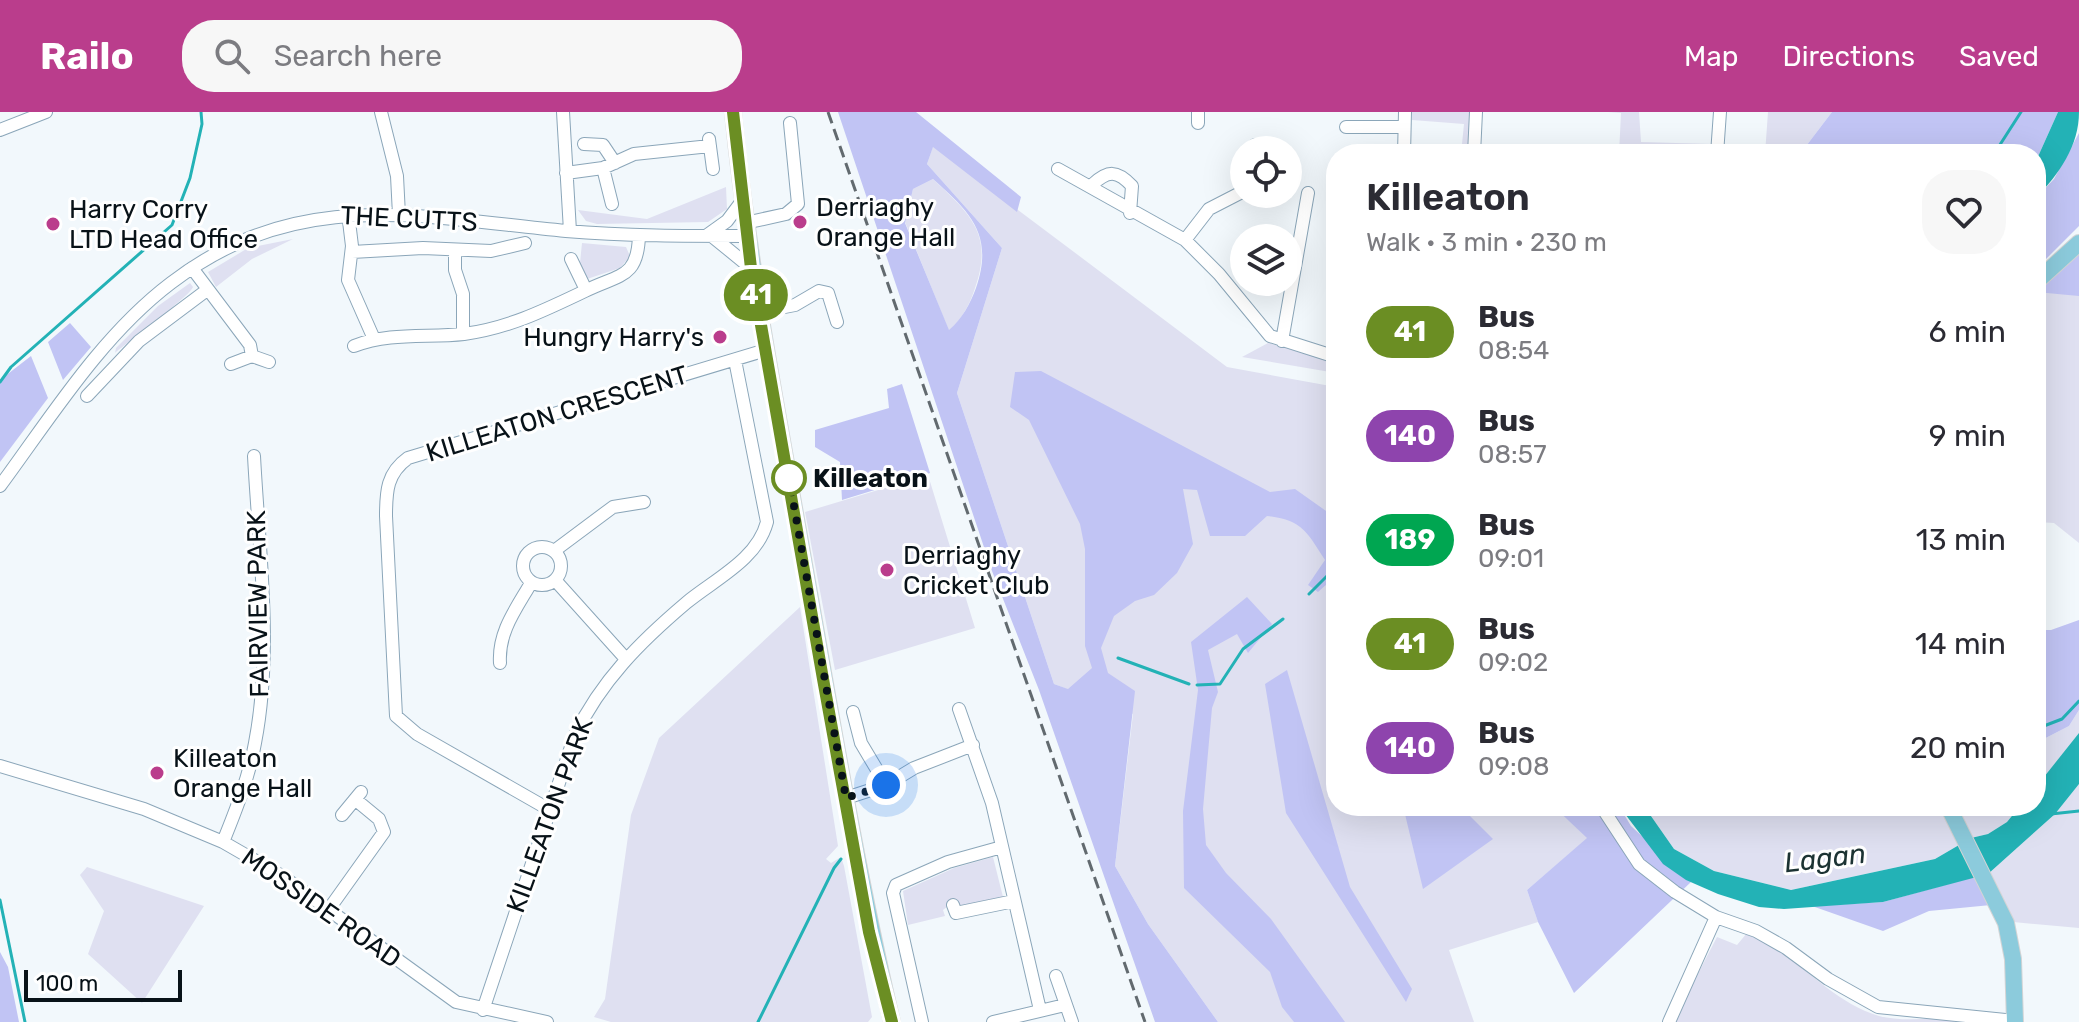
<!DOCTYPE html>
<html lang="en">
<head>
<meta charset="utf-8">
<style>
  :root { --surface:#fff; --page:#f7f7f7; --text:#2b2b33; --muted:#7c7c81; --accent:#ba3d8c }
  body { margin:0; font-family:Rubik,sans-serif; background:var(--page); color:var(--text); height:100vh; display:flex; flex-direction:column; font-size:30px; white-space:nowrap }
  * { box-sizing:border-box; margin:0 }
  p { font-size:26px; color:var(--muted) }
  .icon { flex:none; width:44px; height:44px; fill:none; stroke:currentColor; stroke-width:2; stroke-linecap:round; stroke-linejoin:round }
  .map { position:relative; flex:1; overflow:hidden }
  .panel { position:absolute; left:1326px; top:32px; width:720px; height:672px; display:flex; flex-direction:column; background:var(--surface); border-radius:32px; box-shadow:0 8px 32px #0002 }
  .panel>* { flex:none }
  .badge { padding:0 16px; border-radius:26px; font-size:28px; line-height:52px }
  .controls { position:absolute; left:1230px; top:24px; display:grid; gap:16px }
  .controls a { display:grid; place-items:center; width:72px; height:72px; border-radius:50%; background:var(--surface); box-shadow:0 8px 32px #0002; font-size:40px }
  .scale { position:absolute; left:24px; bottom:20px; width:158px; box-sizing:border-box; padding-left:8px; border:4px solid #081218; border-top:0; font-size:22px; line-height:28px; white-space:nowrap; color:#081218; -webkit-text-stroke:6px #fff; paint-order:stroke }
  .you { position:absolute; width:40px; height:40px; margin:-20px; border:6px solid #fff; border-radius:50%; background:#1a73e8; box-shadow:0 0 0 12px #1a73e833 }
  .map>.badge { position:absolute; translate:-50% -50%; box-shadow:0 0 0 4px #fff }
  .round { display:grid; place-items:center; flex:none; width:84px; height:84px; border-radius:32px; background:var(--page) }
  .headline { display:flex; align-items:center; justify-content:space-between; height:136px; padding:0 40px }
  h1 { font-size:38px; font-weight:600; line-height:60px }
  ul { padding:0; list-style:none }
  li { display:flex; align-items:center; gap:24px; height:104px; padding:0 40px }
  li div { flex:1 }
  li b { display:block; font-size:30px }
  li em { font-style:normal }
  li .badge { min-width:88px; font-weight:700; text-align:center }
  header { display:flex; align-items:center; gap:48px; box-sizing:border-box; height:112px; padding:0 40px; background:var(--accent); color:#fff }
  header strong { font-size:38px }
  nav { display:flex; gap:44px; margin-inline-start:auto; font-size:28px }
  .search { width:560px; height:72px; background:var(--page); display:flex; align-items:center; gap:20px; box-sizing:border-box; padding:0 28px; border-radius:32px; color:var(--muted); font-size:30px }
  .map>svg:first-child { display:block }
  .green { fill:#dfe0f1 }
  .forest { fill:#c1c4f4; fill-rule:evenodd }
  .water { fill:#23b2b6 }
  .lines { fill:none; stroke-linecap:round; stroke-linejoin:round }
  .stream { stroke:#23b2b6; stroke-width:3 }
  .minor-casing { stroke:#8ba6b9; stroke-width:14 }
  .major-casing { stroke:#d3d4d5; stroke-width:18 }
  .minor { stroke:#fff; stroke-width:12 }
  .major { stroke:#8ccbdc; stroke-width:16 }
  .rail { stroke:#626a6f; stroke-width:3; stroke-dasharray:12 6; stroke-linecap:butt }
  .line-casing { stroke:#fff; stroke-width:18 }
  .line { stroke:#6b8e23; stroke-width:12 }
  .walk { stroke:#081218; stroke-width:8; stroke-dasharray:0 14.4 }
  .poi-dot { fill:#ba3d8c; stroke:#fff; stroke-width:3 }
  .stop-dot { fill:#fff; stroke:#6b8e23; stroke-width:4 }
  .labels { text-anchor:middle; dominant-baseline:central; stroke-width:6; stroke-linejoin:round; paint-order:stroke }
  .poi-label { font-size:26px; fill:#081218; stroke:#fff; text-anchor:start }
  .street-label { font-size:26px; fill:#081218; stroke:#fff }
  .stop-label { font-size:26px; font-weight:bold; fill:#081218; stroke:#fff; text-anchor:start }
  .water-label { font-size:28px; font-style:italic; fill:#1c3333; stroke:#fff }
</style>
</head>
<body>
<header>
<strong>Railo</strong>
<div class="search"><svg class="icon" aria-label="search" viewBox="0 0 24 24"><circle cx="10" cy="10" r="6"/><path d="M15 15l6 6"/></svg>Search here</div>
<nav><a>Map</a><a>Directions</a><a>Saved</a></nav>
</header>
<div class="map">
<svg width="2079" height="910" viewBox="0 0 2079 910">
  <rect width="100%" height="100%" fill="#f2f8fc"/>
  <path class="green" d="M1412 0H1473L1470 42H1461L1464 12 1412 8Z
    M1608 0H1639L1641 30 1711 32 1707 42H1619L1621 1Z
    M1768 0H1832L1800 42H1765Z
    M933 34 1227 255 1336 275V694H1553L1588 726 1527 778 1538 810 1449 838 1474 910H1218L1148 812 1115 754 1133 602 1054 572 957 281 1002 136 927 52Z
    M933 67C970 102 994 122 975 176 970 192 962 207 949 219L905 110 913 77Z
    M726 75 727 97 708 110 597 112 586 109 578 98 647 107Z
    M293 127 252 147 216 175 208 160 248 136Z
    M582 131 626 135 630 144 620 156 587 167 580 151Z
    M2079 137V431L2054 411 2036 410V180Z
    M190 171 193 175C190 184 128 230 115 241L116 236 158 194Z
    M1268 231 1336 250V261L1242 245Z
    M928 363 975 516 835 558 805 400Z
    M800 495 838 734 826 747 831 751 841 745 844 754 872 905 868 910H611L594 905 605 887 631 703 659 626Z
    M2079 598V622L2036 675V631L2069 614Z
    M2079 672V816L2013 810 1988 762 2055 702Z
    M1644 694H1828L1836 699 1929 694 1940 697 1945 705 1955 694H2020L2007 710 1988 722 1971 726 1935 747 1791 778 1714 759 1674 737Z
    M993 745 1003 785 961 794 956 788 943 798 945 804 908 813 903 779 954 756Z
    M87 755 204 794 142 891 88 842 104 799 80 763Z
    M1747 821C1796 841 1828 889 1879 904 1901 910 1931 906 1954 906V910H1673L1717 825 1737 833Z"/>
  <path class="forest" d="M838 0H916L1021 85 1017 100 933 35 927 52 1002 136 957 281 1054 572 1068 577 1092 556 1085 534V437L1080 412 1029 308 1010 295 1015 260 1041 259 1270 380 1295 377 1336 406V464L1318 480 1308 473 1325 448C1307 420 1302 408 1267 404L1245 424H1210L1197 378 1183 377 1193 432 1177 461 1154 483 1135 489 1114 504 1101 536 1108 561 1135 579 1115 754 1148 812 1218 910H1155L1039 578 992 459ZM933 67C971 101 994 123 976 176 970 192 962 207 949 218L905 111 913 77Z
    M1832 0H2058L2036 49V42H1800Z
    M2079 21V114L2036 157V86L2054 67Z
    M2079 141V184L2036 180 2074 143Z
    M70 211 91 235 63 268 48 230Z
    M31 244 48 286 0 350V268Z
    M902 272 930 361 842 388 840 350 815 335V318L889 296 887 277Z
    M1247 485 1272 512 1248 541 1237 522 1208 538 1218 580 1212 596 1203 697 1206 733 1226 761 1271 807 1345 910H1294L1282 895 1270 860 1184 776 1183 699 1198 578 1191 530Z
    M2079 508V598L2069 614 2036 631V518H2051Z
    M1287 558 1350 775 1412 877 1406 890 1286 701 1265 572Z
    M1403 694H1460L1493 727 1423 777Z
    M1553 694H1619L1631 714 1691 770 1574 881 1538 810 1527 778 1587 726Z
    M1977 764 1991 793 1929 799 1883 819 1812 794 1883 790Z
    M0 840 8 855 19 910H0Z"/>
  <path class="water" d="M2058 0H2079C2079 34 2059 62 2036 86V49Z
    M2079 621V672L2055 702 1988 762 1883 790 1784 797 1759 795 1718 782 1686 768 1663 752 1619 694H1644L1674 737 1714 759 1791 778 1935 747 1971 726 1988 722 2007 710 2020 694H2036V675Z"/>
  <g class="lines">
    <path class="stream" d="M1994 42 2021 0
      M0 270 11 255 172 113 190 66 202 12 201 0
      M1309 482 1336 455
      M1118 546 1189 572
      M1197 573 1220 572 1243 537 1283 507
      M2036 617 2062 607 2079 589
      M1834 694H1846
      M2051 702 2079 699
      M0 788 25 910
      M758 910 834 756 841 747"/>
    <defs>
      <path id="minor" d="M381 0 397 64 399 103
        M563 0 570 119
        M1198 0V11
        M1346 15H1404
        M0 18 46 0
        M709 27 713 57
        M584 32 603 33 615 51
        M1255 33 1260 38
        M1404 42 1405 0
        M1474 42 1476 0
        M1717 42 1720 0
        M603 56 612 92
        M1058 57 1185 128 1219 162 1270 224 1336 245
        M566 61 603 56 634 42 710 34
        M1092 73C1108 58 1117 58 1132 74L1130 101
        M348 101 352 134 348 168 374 227
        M745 111 786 102 798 92 790 11
        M706 124 727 109 742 89
        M713 125 751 156
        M1185 128 1209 97 1244 79
        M455 138V158L463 182V222
        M352 140 423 136 491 139 525 131
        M571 147 586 178
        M192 156 250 233 252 244
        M759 200 795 193 819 179 828 181 837 210
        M1282 229 1308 81
        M354 234C390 220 427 226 464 222 509 216 545 198 585 179 619 162 638 167 639 123
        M231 252 252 244 269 250
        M87 284 139 229 207 178
        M0 374C51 305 101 224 171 171 298 74 419 105 566 119 626 124 687 124 747 124
        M523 454a19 19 0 1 1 38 0a19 19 0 1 1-38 0Z
        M554 439 613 395 644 390
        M555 468 626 547
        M500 551C498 520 516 497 531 471
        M959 597 992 691 1040 898
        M853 600 861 631 886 673
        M0 654 144 697 223 730 282 764 456 890 547 910
        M846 686 886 673 914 656 973 633
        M1601 694 1639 752 1675 780 1716 805 1756 819 1786 836 1828 867 1878 895 2015 909
        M550 698 417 622 396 604 386 404C386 379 387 361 408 346L766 238
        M342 703 361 680
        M223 730C236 698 249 665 255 631 273 538 259 439 254 344
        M953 793 956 801 1014 789
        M329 797 384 720 379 707 356 688
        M1056 864 1072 910
        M483 898 575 623C601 569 640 530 686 491 715 467 757 448 767 410L735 248
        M922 910 893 781 896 773 948 750 1002 735
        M993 910 1065 893
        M1669 910 1716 805"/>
      <path id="major" d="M733 0C747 143 774 283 799 424 828 586 854 749 892 910
        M2036 170 2079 131
        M1948 694 2006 811 2013 847 2015 910"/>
    </defs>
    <use href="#minor" class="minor-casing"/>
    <use href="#major" class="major-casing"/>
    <use href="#minor" class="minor"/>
    <use href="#major" class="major"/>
    <path class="rail" d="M828 0 1145 910"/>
  </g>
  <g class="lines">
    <defs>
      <path id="line" d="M733 0 751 156 823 567 869 820 892 910"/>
    </defs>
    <use href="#line" class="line-casing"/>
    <use href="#line" class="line"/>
    <path class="walk" d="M789 366 846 686 886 673"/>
  </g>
  <g class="poi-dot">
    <circle cx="800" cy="110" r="8"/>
    <circle cx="53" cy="112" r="8"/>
    <circle cx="720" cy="225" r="8"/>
    <circle cx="887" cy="458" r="8"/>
    <circle cx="157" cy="661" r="8"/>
  </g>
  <circle class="stop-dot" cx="789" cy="366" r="16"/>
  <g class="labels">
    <g class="poi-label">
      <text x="816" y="95">Derriaghy<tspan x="816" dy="30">Orange Hall</tspan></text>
      <text x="69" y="97">Harry Corry<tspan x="69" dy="30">LTD Head Office</tspan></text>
      <text x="704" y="225" text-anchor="end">Hungry Harry's</text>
      <text x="903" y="443">Derriaghy<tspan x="903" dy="30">Cricket Club</tspan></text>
      <text x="173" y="646">Killeaton<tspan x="173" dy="30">Orange Hall</tspan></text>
    </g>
    <g class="street-label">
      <text transform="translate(409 107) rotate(3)">THE CUTTS</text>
      <text transform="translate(557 302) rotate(-17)">KILLEATON CRESCENT</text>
      <text transform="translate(258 492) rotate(-91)">FAIRVIEW PARK</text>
      <text transform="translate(550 703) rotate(-70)">KILLEATON PARK</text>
      <text transform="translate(321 796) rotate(35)">MOSSIDE ROAD</text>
    </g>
    <g class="stop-label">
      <text x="813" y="366">Killeaton</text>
    </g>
    <g class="water-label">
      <text transform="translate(1825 746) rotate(-7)">Lagan</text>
    </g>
  </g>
</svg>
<div class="controls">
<a><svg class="icon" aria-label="locate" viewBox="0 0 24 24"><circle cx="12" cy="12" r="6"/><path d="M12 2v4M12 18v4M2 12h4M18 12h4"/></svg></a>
<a><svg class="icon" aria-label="layers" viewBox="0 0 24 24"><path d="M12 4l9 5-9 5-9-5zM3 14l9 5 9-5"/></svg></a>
</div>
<div class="scale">100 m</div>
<div class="you" style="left:886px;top:673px"></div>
<b class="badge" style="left:756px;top:183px;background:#6b8e23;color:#fff">41</b>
<section class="panel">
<div class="headline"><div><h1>Killeaton</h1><p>Walk · 3 min · 230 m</p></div><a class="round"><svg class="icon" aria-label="heart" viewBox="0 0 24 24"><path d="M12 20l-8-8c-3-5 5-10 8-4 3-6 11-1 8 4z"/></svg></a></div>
<ul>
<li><span class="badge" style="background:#6b8e23;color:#fff">41</span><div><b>Bus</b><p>08:54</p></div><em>6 min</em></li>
<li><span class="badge" style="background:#8e44ad;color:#fff">140</span><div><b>Bus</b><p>08:57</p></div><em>9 min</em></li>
<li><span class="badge" style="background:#00a651;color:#fff">189</span><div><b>Bus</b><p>09:01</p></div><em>13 min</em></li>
<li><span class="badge" style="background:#6b8e23;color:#fff">41</span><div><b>Bus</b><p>09:02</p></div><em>14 min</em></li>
<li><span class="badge" style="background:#8e44ad;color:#fff">140</span><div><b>Bus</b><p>09:08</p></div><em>20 min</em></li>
</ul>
</section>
</div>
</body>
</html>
